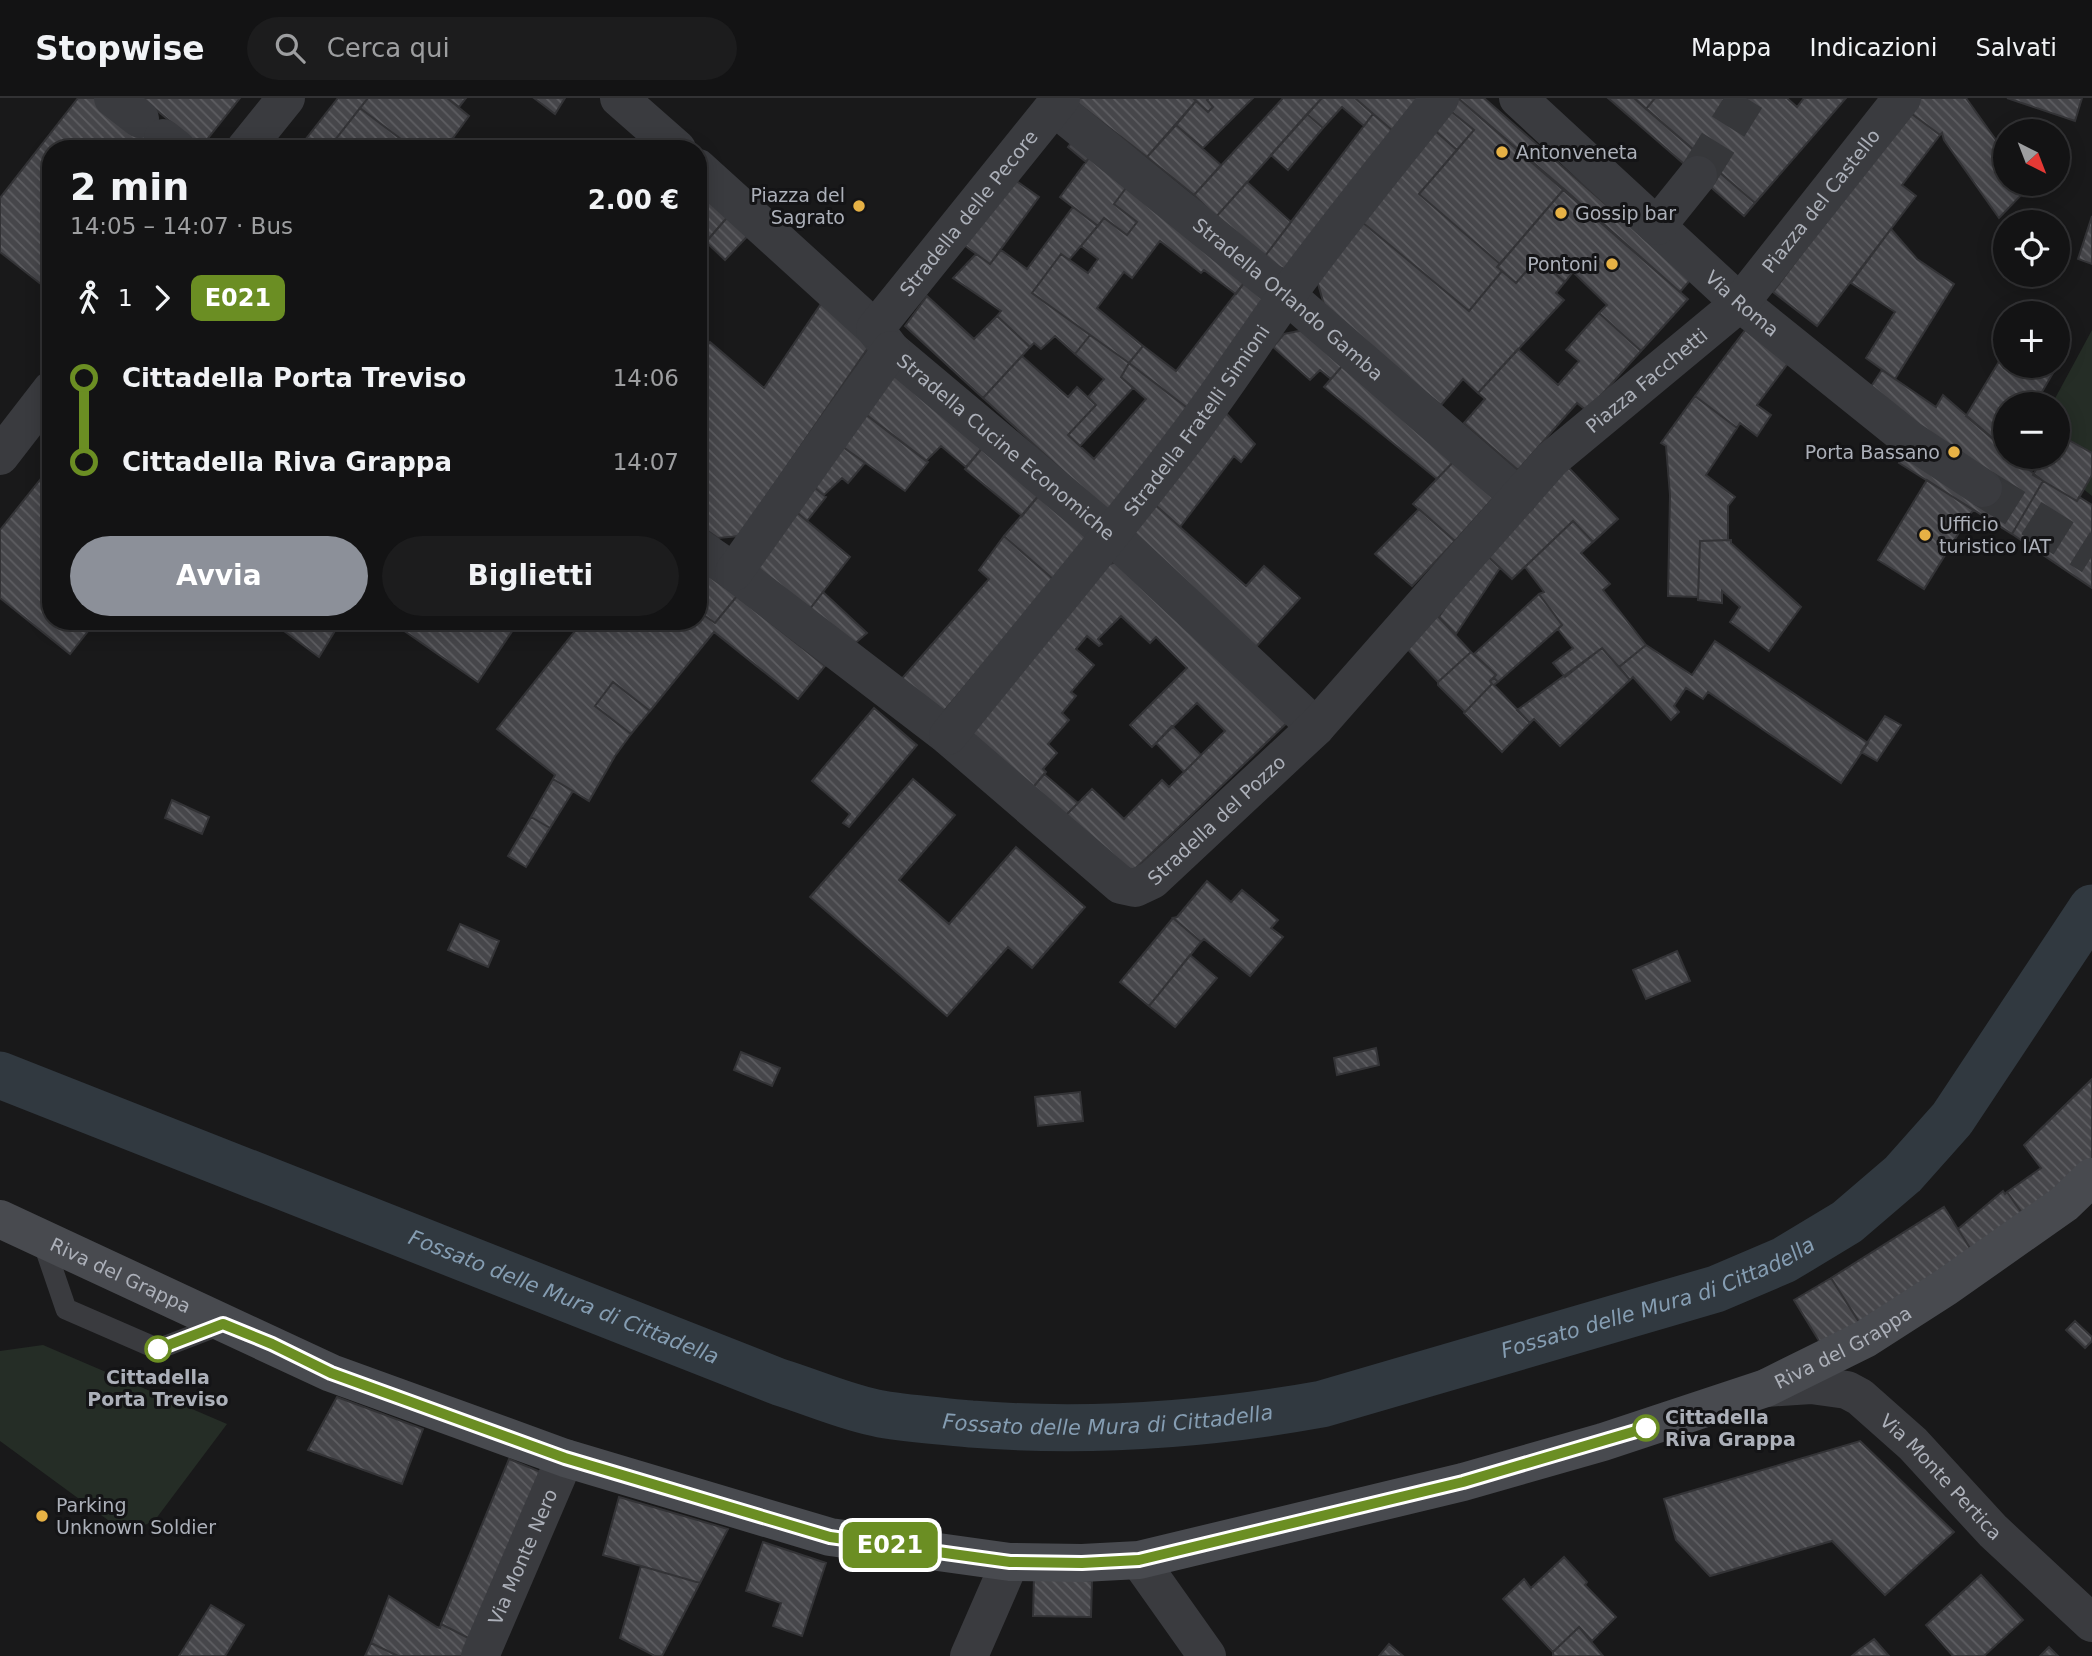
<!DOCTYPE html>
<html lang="it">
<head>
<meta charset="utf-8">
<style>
  :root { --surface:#131314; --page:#1c1c1d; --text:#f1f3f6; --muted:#9d9ea0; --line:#323234; --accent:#8c9099 }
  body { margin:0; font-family:"DejaVu Sans",sans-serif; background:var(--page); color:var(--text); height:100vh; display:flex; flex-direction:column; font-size:26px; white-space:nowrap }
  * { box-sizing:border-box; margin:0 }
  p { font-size:23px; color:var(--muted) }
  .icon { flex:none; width:38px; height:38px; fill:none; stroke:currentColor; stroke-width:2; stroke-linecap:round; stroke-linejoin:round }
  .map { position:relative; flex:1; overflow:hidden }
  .sheet { position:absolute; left:42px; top:42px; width:665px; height:490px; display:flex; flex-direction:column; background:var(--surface); border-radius:28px; box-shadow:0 4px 18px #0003,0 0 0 2px var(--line) }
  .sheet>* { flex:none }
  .badge { padding:0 14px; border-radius:10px; font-size:24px; line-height:46px }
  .needle { width:46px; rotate:138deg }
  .controls { position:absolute; left:1993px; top:21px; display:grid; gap:14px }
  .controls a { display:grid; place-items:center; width:77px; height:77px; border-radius:50%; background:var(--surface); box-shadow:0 4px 18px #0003,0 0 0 2px var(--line); font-size:35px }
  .map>.badge { position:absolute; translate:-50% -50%; box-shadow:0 0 0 4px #fff }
  .legs { display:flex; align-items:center; gap:10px; height:77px; padding:0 28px; font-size:23px }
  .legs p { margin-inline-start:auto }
  .overview { display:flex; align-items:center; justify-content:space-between; height:119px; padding:0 28px }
  h1 { font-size:38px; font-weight:800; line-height:52px }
  .action { display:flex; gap:14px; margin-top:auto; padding:14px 28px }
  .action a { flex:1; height:80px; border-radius:42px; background:var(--accent); color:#fff; font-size:28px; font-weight:800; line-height:80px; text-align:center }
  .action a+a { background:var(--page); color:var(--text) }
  ul { padding:0 28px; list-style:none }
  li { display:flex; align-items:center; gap:24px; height:84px; font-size:26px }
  li i { display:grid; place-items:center; width:10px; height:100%; margin:0 9px; background:currentColor }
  li i::after { content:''; width:18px; height:18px; margin:-9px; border:5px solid; border-radius:50%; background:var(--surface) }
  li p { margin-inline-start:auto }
  li:first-child i { background:linear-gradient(#0000 50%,currentColor 0) }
  li:last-child i { background:linear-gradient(currentColor 50%,#0000 0) }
  header { display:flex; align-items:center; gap:42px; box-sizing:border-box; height:98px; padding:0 35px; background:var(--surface); border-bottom:2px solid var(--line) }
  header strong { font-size:33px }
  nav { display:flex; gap:38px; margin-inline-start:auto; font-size:24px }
  .search { width:490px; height:63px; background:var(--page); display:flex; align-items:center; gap:18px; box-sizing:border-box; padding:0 24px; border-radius:38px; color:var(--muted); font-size:26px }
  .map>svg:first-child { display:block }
  .green { fill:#252d26 }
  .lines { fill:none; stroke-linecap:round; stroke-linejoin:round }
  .canal { stroke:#313940; stroke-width:47 }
  .building { fill:url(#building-back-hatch); stroke:#333336; stroke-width:2 }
  .street-tunnel { stroke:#36373a; stroke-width:38; stroke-dasharray:38 19; stroke-linecap:butt }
  .lane { stroke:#3a3b3f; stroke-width:21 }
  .street { stroke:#3a3b3f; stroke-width:38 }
  .secondary { stroke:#484a4f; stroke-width:38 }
  .line-1-casing { stroke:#fff; stroke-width:16 }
  .line-1 { stroke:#6b8e23; stroke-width:10 }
  .poi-dot { fill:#e6b145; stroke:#141416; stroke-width:2.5 }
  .stop-1-dot { fill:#fff; stroke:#6b8e23; stroke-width:3.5 }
  .labels { text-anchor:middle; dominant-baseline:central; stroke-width:6; stroke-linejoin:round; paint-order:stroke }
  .poi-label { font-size:19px; fill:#acb0b9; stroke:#141416; text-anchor:start }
  .street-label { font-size:19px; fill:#acb0b9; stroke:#141416 }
  .stop-label { font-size:19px; font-weight:bold; fill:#acb0b9; stroke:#141416 }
  .water-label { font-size:21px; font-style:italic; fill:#859db2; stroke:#141416 }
</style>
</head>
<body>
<header>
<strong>Stopwise</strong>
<div class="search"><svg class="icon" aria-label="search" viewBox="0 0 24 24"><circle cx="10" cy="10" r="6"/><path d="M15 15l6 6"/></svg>Cerca qui</div>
<nav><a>Mappa</a><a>Indicazioni</a><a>Salvati</a></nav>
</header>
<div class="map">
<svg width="2092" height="1558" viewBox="0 0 2092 1558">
  <defs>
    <pattern id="building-back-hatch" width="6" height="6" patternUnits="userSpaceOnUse" patternTransform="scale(1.75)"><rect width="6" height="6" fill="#46464a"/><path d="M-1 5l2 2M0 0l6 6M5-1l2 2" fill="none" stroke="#5e5e62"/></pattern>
  </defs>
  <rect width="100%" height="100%" fill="#19191a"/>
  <path class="green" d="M2092 232V398L2044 359H2058V306H2052Z
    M43 1247 227 1326 155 1422 127 1436 0 1343V1253Z"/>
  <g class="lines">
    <path class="canal" id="s1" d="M0 977 779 1284C812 1294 847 1310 881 1316 910 1321 941 1323 971 1326 1089 1335 1206 1327 1322 1306L1716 1191 1784 1162 1847 1124 1903 1076 1952 1021 2092 810"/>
  </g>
  <path class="building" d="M78 0H99L159 51H51V194L0 154V100Z
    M142 0H240L201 49Z
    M338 0H368L328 51H298Z
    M368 0H447L469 18 445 51H414L360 10Z
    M447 0H466L459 9Z
    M534 0H565L555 16Z
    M1071 0H1193L1196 3 1147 59Z
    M1193 0H1209L1207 2 1213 9 1208 14Z
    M1209 0H1253L1203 50 1176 27 1196 3 1208 14 1213 9 1207 2Z
    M1283 0H1322L1216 119 1194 97Z
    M1322 0H1355L1373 16 1364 28 1342 9 1323 30 1307 16Z
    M1355 0H1421L1394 34Z
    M1458 0H1484L1691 181 1680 194Z
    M1458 0 1564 91 1500 166 1419 96 1474 32 1447 10Z
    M1608 0H1634L1755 105 1744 118Z
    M1634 0H1655L1646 11Z
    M1655 0H1787L1797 9 1804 0H1846L1755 105 1646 11Z
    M1917 0H1966L2006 56V86H2027L2029 89 1999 120 1944 42 1942 35 1940 37 1908 13Z
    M2007 0H2082L2075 23Z
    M360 10 414 51H328Z
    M1447 10 1474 32 1457 52 1432 30Z
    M1908 13 1940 37 1902 87 1916 98 1817 228 1773 194Z
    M1307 16 1323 30 1288 72 1271 57Z
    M1373 16 1394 34 1289 173 1262 162Z
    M1176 27 1221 67 1194 97 1147 59Z
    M1432 30 1457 52 1419 96 1500 166 1497 169 1502 173 1469 213 1361 123Z
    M1079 34 1097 49 1086 64 1068 49Z
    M1097 49 1135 78 1114 106 1137 124 1127 137 1104 120 1098 128 1060 99Z
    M698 75 737 108 698 153Z
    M1135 78 1250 177 1236 196 1204 172 1201 175 1160 143 1132 180 1124 174 1097 210 1143 248 1129 265 1032 195 1061 156 1088 175 1098 161 1081 148 1104 120 1127 137 1137 124 1114 106Z
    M1012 80 1039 99 990 166 964 147Z
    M1247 84 1291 124 1262 162 1216 119Z
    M1564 91 1688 201 1641 253 1599 215 1607 207 1573 174 1565 184 1537 161 1516 185 1497 169Z
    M737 108 758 127 725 162 706 144Z
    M1073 109 1098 128 1069 162 1061 156 1032 195 1090 237 1075 256 1055 238 1041 251 1034 245 1030 249 997 218 1001 213 953 180 976 156 990 166 1001 152 1027 171Z
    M2092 118V166L2078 161Z
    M1361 123 1469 213 1502 173 1516 185 1537 161 1565 184 1556 195 1564 202 1478 295 1463 281 1441 307 1327 217 1316 179Z
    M1891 131 1917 161 1954 186 1895 281 1866 260 1895 214 1851 185Z
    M1250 177 1276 201 1190 312 1129 265 1143 248 1176 273Z
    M829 194 872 244 739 438 718 440 698 426V259L710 244 764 290Z
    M927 198 974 241 997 218 1030 249 983 300 905 228Z
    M1599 215 1641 253 1587 313 1577 305 1518 372 1464 325 1485 301 1478 295 1518 251 1558 287 1579 263 1566 252Z
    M1308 231 1344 266 1331 281 1320 272 1310 282 1273 249 1284 236Z
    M1746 231 1789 264 1757 307 1771 317 1757 338 1740 325 1737 330 1695 298Z
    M1090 237 1129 265 1121 279 1133 290 1080 348 1068 337 1096 307 1088 299 1104 281 1075 256Z
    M2006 252V268H2057L2035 306H2006V352L1966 318Z
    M1022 258 1068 299 1077 289 1096 307 1068 337 1094 361 1146 301 1121 279 1129 265 1190 312 1109 415 983 300Z
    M896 266 988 343 966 369 941 348 926 363 860 312Z
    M1344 266 1457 360 1437 381 1324 289Z
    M1882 272 1936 309 1943 297 2006 352V359H2013L2043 383 2012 436 1899 365 1905 355 1853 316Z
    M1695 298 1737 330 1706 377 1735 399 1728 408V442L1700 443 1698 499 1668 498 1670 397 1666 348 1661 345Z
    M859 311 928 364 905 393 836 344Z
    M1223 312 1255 346 1241 364 1234 358 1180 429 1153 405Z
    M2058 336 2092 355V377L2077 403 2033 377 2043 359H2058Z
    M988 343 1045 390 1022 418 965 371Z
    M836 344 865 365 848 385 842 380 824 397 809 385Z
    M1457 360 1496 397 1455 443 1413 406Z
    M1565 366 1618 421 1593 444 1573 423 1512 481 1480 451Z
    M51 368V523H96L70 556 0 500V432Z
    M1927 382 1973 412 1924 491 1878 462Z
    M2043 383 2077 403 2079 399 2092 407V490L2012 436Z
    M809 385 826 399 807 423 793 411Z
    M1045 390 1094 434 1054 482 1004 438Z
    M1152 404 1246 488 1264 468 1300 500 1255 550 1129 435Z
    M793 411 850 459 809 512 753 467Z
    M1419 411 1455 443 1412 488 1375 456Z
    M1573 423 1593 444 1581 455 1610 486 1603 492 1646 547 1619 569 1602 550 1565 579 1553 565 1573 550 1558 531 1562 527 1539 496 1544 494 1525 469Z
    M1004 438 1054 482 940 618 899 584 989 481 979 472Z
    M1731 442V445L1801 509 1769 553 1730 524 1740 509 1722 493V505L1698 502 1700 443Z
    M1482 453 1500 470 1456 536 1439 519Z
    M1127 461 1292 620 1133 773 1058 725 1092 691 1124 721 1162 682 1169 689 1225 633 1197 605 1152 649 1130 627 1187 570 1156 539 1150 545 1121 518 1098 541 1102 546 1099 548 1087 538 1076 551 1094 567 1071 594 1076 598 1062 615 1069 622 1048 646 1057 655 1043 671 1046 674 1025 699 967 638 1096 470Z
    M698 469 737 498 715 525 698 513Z
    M823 494 867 535 853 547 809 512Z
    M1539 496 1562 527 1498 584 1494 580 1496 577 1474 556Z
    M737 498 825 568 798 601 714 534 650 613 613 584 595 608 631 636 615 658 589 703 553 681 555 677 497 631 583 523H698V513L715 525Z
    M1433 513 1471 554 1438 584 1401 544Z
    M291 523H341L319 559 284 533Z
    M390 523H519L478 584Z
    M1715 543 1868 645 1841 685 1708 594 1703 601 1686 590 1674 608 1679 614 1671 622 1633 579 1630 582 1619 569 1646 547 1692 577Z
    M1602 550 1630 582 1560 648 1534 621 1530 625 1517 612Z
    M1471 554 1496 577 1490 583 1492 586 1465 614 1438 587V584Z
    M1494 580 1498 584 1494 587 1530 625 1502 654 1464 615 1492 586 1490 583Z
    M613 584 650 613 631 636 595 608Z
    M874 610 917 647 849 729 843 725 850 716 812 683Z
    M1885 618 1901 627 1877 663 1861 654Z
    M1172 628 1201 657 1184 674 1156 645Z
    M1044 676 1078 705 1058 725 1025 699Z
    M553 681 573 693 550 730 531 719Z
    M913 681 955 717 899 782 949 826 1016 749 1085 809 1032 870 1008 849 947 918 810 799Z
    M172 702 209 719 202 736 165 720Z
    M531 719 550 730 526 769 508 758Z
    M1207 783 1231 804 1242 792 1278 822 1271 830 1283 839 1250 878 1204 841 1201 844 1173 820 1177 819Z
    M1173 820 1201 844 1149 908 1120 884Z
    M460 826 499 843 488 869 448 852Z
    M1677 853 1690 883 1646 901 1633 872Z
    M1190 857 1217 880 1175 929 1149 908Z
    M1376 950 1379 967 1337 977 1334 960Z
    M741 954 780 970 772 988 734 972Z
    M2092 981V1073L2029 1125 2007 1094 2041 1070 2024 1047Z
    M1080 994 1083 1023 1038 1028 1035 999Z
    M2003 1093 2005 1096 2007 1094 2028 1123 1978 1163 1958 1131Z
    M1944 1109 1978 1163 1866 1235 1831 1180Z
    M1831 1180 1866 1235 1827 1256 1794 1202Z
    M2075 1223 2092 1239V1243L2085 1250 2066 1232Z
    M337 1299 423 1331 402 1386 308 1352Z
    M1860 1343 1954 1434 1885 1497 1832 1443 1710 1478 1676 1442 1664 1401Z
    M509 1361 548 1377 484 1548 441 1526Z
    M619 1399 728 1431 700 1485 603 1457Z
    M763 1444 826 1465 802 1538 773 1528 781 1505 746 1493Z
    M1564 1459 1587 1484 1585 1487 1616 1519 1592 1543 1579 1529 1553 1554 1503 1501 1524 1481 1531 1490Z
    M641 1468 700 1485 662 1558H655L620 1540Z
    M1981 1477 2023 1522 1984 1558H1953L1926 1527Z
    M1034 1478 1092 1483 1091 1519 1033 1518Z
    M389 1498 437 1529 440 1530 441 1526 484 1548 478 1558H398L371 1545Z
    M211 1507 244 1527 225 1558H179Z
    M1579 1529 1603 1558H1553V1554Z
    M1874 1541 1889 1558H1852L1859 1552Z
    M371 1545 398 1558H365Z
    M1389 1546 1403 1558H1379Z
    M2049 1549 2058 1558H2040Z"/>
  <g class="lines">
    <path class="street-tunnel" d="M1698 77 1746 0
      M1983 390 2092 458"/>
    <path class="lane" d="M42 1141 66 1211 158 1251 223 1226"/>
    <g class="street">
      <path d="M113 0 140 21"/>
      <path d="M619 0 677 51"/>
      <path id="s2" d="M1518 0 1740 205 1909 341 1983 390"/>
      <path id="s3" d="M1054 9 1297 206 1519 399"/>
      <path d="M163 40 177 51"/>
      <path d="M245 51 286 0"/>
      <path id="s4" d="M698 70 875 231 891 252 1111 437 1316 629"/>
      <path d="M1657 128 1698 77"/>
      <path id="s5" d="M875 231 1061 0"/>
      <path d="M0 358 51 292"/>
      <path id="s6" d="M698 449 734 474 948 638 1121 787 1135 790 1152 782 1316 629 1552 361 1740 205 1902 0"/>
      <path d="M734 474 891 252"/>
      <path id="s7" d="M948 638C1026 540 1107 444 1183 344 1220 296 1252 246 1287 197 1335 130 1389 65 1440 0"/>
      <path id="s8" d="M1766 1290 1811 1287 1847 1292 1860 1299 1913 1346 1993 1433 2092 1525"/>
      <path d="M1139 1462 1207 1558"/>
      <path id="s9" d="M480 1558 565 1360"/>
      <path d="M969 1558 1010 1464"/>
    </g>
    <path class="secondary" id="s10" d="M0 1121 331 1275 565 1360 830 1439 1010 1464 1082 1465 1139 1462 1463 1384 1603 1344 1766 1290 1865 1241 1946 1189 2064 1106 2092 1079"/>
  </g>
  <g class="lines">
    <defs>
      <path id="line-1" d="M158 1251 223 1226 272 1246 331 1275 565 1360 830 1439 1010 1464 1082 1465 1139 1462 1463 1384 1646 1330"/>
    </defs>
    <use href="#line-1" class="line-1-casing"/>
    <use href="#line-1" class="line-1"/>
  </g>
  <g class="poi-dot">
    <circle cx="1502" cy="54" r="7"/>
    <circle cx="859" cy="108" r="7"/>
    <circle cx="1561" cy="115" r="7"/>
    <circle cx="1612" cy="166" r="7"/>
    <circle cx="1954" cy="354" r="7"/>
    <circle cx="1925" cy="437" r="7"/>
    <circle cx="42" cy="1418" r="7"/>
  </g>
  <g class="stop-1-dot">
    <circle cx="158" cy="1251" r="12"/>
    <circle cx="1646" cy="1330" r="12"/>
  </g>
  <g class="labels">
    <g class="poi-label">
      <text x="1516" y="54">Antonveneta</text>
      <text x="845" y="97" text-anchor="end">Piazza del<tspan x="845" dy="22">Sagrato</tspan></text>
      <text x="1575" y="115">Gossip bar</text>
      <text x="1598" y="166" text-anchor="end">Pontoni</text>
      <text x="1940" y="354" text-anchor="end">Porta Bassano</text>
      <text x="1939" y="426">Ufficio<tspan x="1939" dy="22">turistico IAT</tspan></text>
      <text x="56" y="1407">Parking<tspan x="56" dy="22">Unknown Soldier</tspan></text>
    </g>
    <g class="street-label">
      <text stroke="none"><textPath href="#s6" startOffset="1531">Piazza del Castello</textPath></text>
      <text stroke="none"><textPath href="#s5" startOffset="149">Stradella delle Pecore</textPath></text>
      <text stroke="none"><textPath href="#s3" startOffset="303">Stradella Orlando Gamba</textPath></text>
      <text stroke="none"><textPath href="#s2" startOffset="304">Via Roma</textPath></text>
      <text stroke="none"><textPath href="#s6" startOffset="1279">Piazza Facchetti</textPath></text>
      <text stroke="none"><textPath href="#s7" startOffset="402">Stradella Fratelli Simioni</textPath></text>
      <text stroke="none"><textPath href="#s4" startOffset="416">Stradella Cucine Economiche</textPath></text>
      <text stroke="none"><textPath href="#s6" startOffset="663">Stradella del Pozzo</textPath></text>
      <text stroke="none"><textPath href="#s10" startOffset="133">Riva del Grappa</textPath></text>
      <text stroke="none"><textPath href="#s10" startOffset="1939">Riva del Grappa</textPath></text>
      <text stroke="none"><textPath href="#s8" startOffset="210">Via Monte Pertica</textPath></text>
      <text stroke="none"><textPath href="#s9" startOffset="108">Via Monte Nero</textPath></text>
    </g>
    <g class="stop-label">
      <text x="158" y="1279">Cittadella<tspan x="158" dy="22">Porta Treviso</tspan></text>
      <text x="1665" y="1319" text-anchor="start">Cittadella<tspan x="1665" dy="22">Riva Grappa</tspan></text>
    </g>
    <g class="water-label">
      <text stroke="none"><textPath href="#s1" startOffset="1740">Fossato delle Mura di Cittadella</textPath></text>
      <text stroke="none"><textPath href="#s1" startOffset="606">Fossato delle Mura di Cittadella</textPath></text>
      <text stroke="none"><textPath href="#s1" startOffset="1172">Fossato delle Mura di Cittadella</textPath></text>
    </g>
  </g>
</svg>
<div class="controls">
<a><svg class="needle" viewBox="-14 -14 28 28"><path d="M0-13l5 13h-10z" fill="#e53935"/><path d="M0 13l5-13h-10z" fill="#9d9ea0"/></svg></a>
<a><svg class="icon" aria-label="locate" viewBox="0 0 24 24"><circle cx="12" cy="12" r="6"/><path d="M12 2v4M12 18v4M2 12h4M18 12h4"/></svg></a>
<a>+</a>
<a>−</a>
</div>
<b class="badge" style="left:890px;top:1447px;background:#6b8e23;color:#fff">E021</b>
<section class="sheet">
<div class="overview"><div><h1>2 min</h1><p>14:05 – 14:07 · Bus</p></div><b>2.00 €</b></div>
<div class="legs"><svg class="icon" aria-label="walk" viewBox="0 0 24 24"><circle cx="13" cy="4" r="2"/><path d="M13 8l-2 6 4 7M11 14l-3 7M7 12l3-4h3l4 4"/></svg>1<svg class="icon" aria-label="forward" viewBox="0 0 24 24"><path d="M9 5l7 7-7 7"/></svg><b class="badge" style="background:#6b8e23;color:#fff">E021</b></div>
<ul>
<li><i style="color:#6b8e23"></i><b>Cittadella Porta Treviso</b><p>14:06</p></li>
<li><i style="color:#6b8e23"></i><b>Cittadella Riva Grappa</b><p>14:07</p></li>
</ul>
<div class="action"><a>Avvia</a><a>Biglietti</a></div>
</section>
</div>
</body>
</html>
